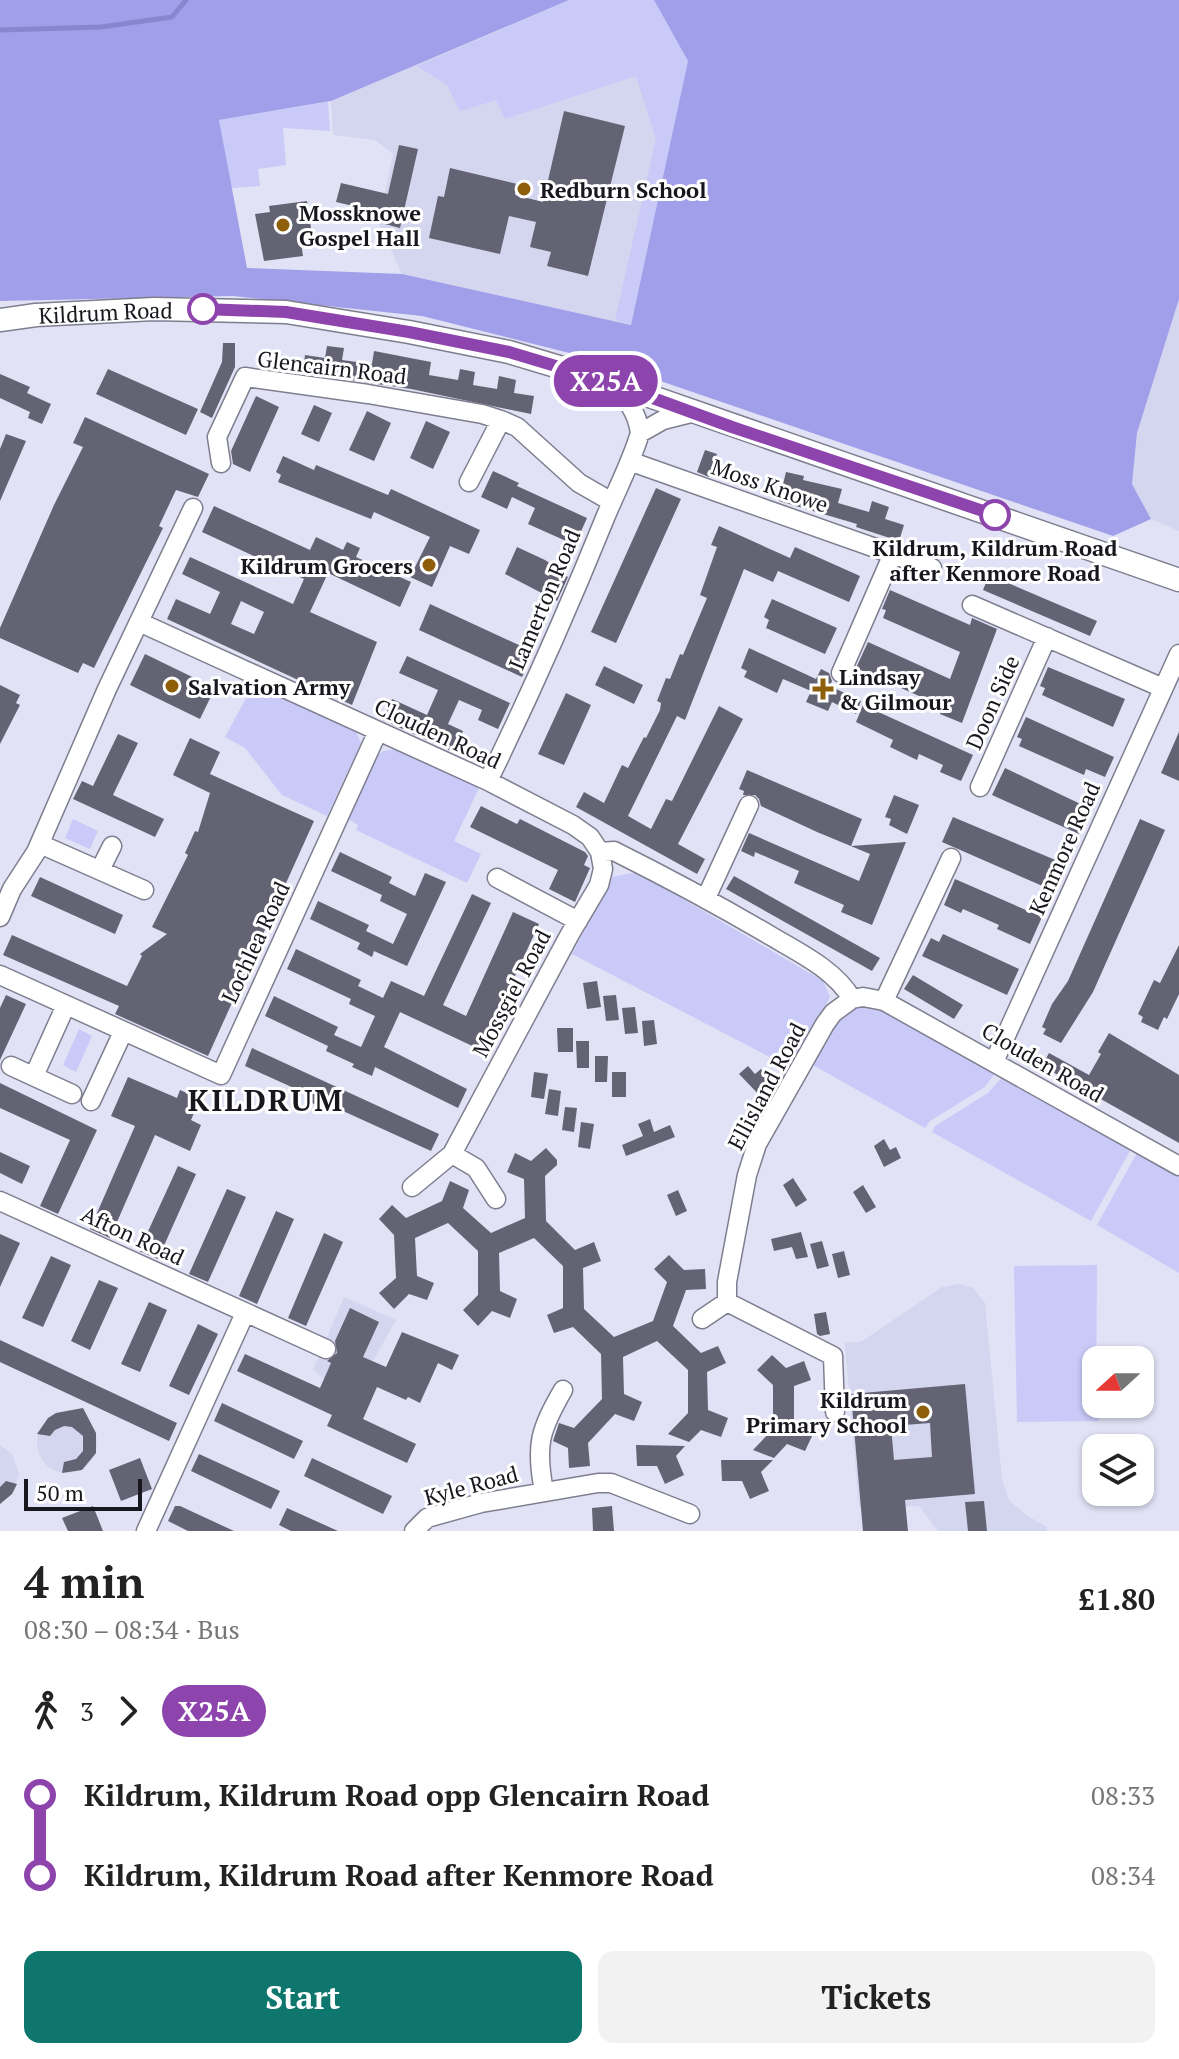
<!DOCTYPE html>
<html lang="en">
<head>
<meta charset="utf-8">
<style>
  :root { --surface:#fff; --page:#f2f2f2; --text:#222; --muted:#767676; --accent:#0f766e }
  body { margin:0; font-family:"PT Serif",serif; background:var(--page); color:var(--text); height:100vh; display:flex; flex-direction:column; font-size:30px; white-space:nowrap }
  * { box-sizing:border-box; margin:0 }
  p { font-size:26px; color:var(--muted) }
  .icon { flex:none; width:44px; height:44px; fill:none; stroke:currentColor; stroke-width:2; stroke-linecap:round; stroke-linejoin:round }
  .map { position:relative; height:1531px; overflow:hidden }
  .panel { display:flex; flex-direction:column; background:var(--surface); flex:1 }
  .panel>* { flex:none }
  .badge { padding:0 16px; border-radius:26px; font-size:28px; line-height:52px }
  .needle { width:52px; rotate:249deg }
  .tools { position:absolute; left:1082px; top:1346px; display:grid; gap:16px }
  .tools a { display:grid; place-items:center; width:72px; height:72px; border-radius:16px; background:var(--surface); box-shadow:0 2px 6px #0004; font-size:40px }
  .scale { position:absolute; left:24px; bottom:20px; width:118px; box-sizing:border-box; padding-left:8px; border:4px solid #17171d; border-top:0; font-size:22px; line-height:28px; white-space:nowrap; color:#17171d; -webkit-text-stroke:6px #fff; paint-order:stroke }
  .map>.badge { position:absolute; translate:-50% -50%; box-shadow:0 0 0 4px #fff }
  .legs { display:flex; align-items:center; gap:12px; height:88px; padding:0 24px; font-size:26px }
  .legs p { margin-inline-start:auto }
  .headline { display:flex; align-items:center; justify-content:space-between; height:136px; padding:0 24px }
  h1 { font-size:44px; font-weight:700; line-height:60px }
  .button { display:flex; gap:16px; margin-top:auto; padding:16px 24px }
  .button a { flex:1; height:92px; border-radius:16px; background:var(--accent); color:#fff; font-size:32px; font-weight:700; line-height:92px; text-align:center }
  .button a+a { background:var(--page); color:var(--text) }
  ul { padding:0 24px; list-style:none }
  li { display:flex; align-items:center; gap:28px; height:80px; font-size:30px }
  li i { display:grid; place-items:center; width:12px; height:100%; margin:0 10px; background:currentColor }
  li i::after { content:''; width:20px; height:20px; margin:-10px; border:6px solid; border-radius:50%; background:var(--surface) }
  li p { margin-inline-start:auto }
  li:first-child i { background:linear-gradient(#0000 50%,currentColor 0) }
  li:last-child i { background:linear-gradient(currentColor 50%,#0000 0) }
  .map>svg:first-child { display:block }
  .built { fill:#d4d5ef }
  .green { fill:#c9caf8 }
  .forest { fill:#a19fea }
  .lines { fill:none; stroke-linecap:round; stroke-linejoin:round }
  .stream { stroke:#8986cf; stroke-width:5 }
  .building { fill:#636373; fill-rule:evenodd }
  .minor-casing { stroke:#7e7e8f; stroke-width:21 }
  .tertiary-casing { stroke:#7e7e8f; stroke-width:25 }
  .minor { stroke:#fff; stroke-width:18 }
  .tertiary { stroke:#fff; stroke-width:22 }
  .line-1-casing { stroke:#fff; stroke-width:18 }
  .line-1 { stroke:#8e44ad; stroke-width:12 }
  .poi-dot { fill:#8e5f08; stroke:#fff; stroke-width:3 }
  .stop-1-dot { fill:#fff; stroke:#8e44ad; stroke-width:4 }
  .labels { text-anchor:middle; dominant-baseline:central; stroke-width:6; stroke-linejoin:round; paint-order:stroke }
  .poi-label { font-size:22px; font-weight:bold; fill:#17171d; stroke:#fff; text-anchor:start }
  .street-label { font-size:22px; fill:#17171d; stroke:#fff }
  .stop-label { font-size:22px; font-weight:bold; fill:#17171d; stroke:#fff }
  .district-label { font-size:30px; font-weight:bold; letter-spacing:2px; fill:#17171d; stroke:#fff }
</style>
</head>
<body>
<div class="map">
<svg width="1179" height="1531" viewBox="0 0 1179 1531">
  <rect width="100%" height="100%" fill="#e1e2f5"/>
  <path class="built" d="M566 0H655L690 61 632 325 402 274 379 224 393 154 375 140 333 135 331 101Z
    M1179 299V531L1151 519 1132 484 1137 433Z
    M959 1284 973 1288 985 1303 1002 1480 1009 1500 1026 1515 1047 1527 1046 1531H938L919 1506 859 1507 845 1343 861 1342 942 1287Z
    M344 1297 396 1320 351 1400 313 1370Z
    M37 1443a30 30 0 1 1 60 0a30 30 0 1 1-60 0Z
    M0 1445 12 1454 19 1474 12 1494 0 1502Z"/>
  <path class="green" d="M570 0H654L688 61 631 324 615 320 656 139 636 76 505 119 496 100 460 111 447 85 417 66Z
    M328 102 330 131 283 128 286 165 258 169 260 186 231 188 219 120Z
    M253 685 355 729 361 743 327 816 282 795 245 748 225 737Z
    M398 749 479 788 454 841 481 854 467 883 356 830 358 825 347 818 374 759 383 751Z
    M73 819 98 831 90 849 65 838Z
    M637 872 823 981 830 997 791 1068 572 954 612 877Z
    M863 1005H874L996 1072 985 1087 930 1121 925 1128 811 1064C825 1040 834 1013 863 1005Z
    M79 1029 92 1036 76 1072 63 1065Z
    M1003 1076 1131 1149 1091 1221 932 1132 935 1126 988 1093Z
    M1138 1151 1179 1174V1273L1097 1225Z
    M1097 1265 1096 1404H1099V1421L1017 1422 1014 1266Z"/>
  <path class="forest" d="M0 0H569L331 101 219 120 247 268 402 274 631 325 688 61 654 0H1179V299L1137 433 1132 484 1151 519 1113 536 605 362 422 316 233 296 0 301Z"/>
  <g class="lines">
    <path class="stream" d="M0 30 101 27 172 17 186 0"/>
  </g>
  <path class="building" d="M564 111 625 126 588 276 547 266 551 252 530 247 536 222 509 216 500 254 429 238 438 196 444 197 450 168 517 184 515 195 543 202Z
    M399 145 418 149 400 228 381 223 383 213 336 202 341 183 388 194Z
    M307 201 312 235 300 236 303 256 264 261 255 214 270 212 269 206Z
    M223 343H235V367L212 418 200 412 222 362Z
    M327 346 344 348 342 360 372 364 374 351 431 362 429 375 458 380 460 369 475 372 473 385 497 389 499 376 516 380 514 393 534 396 531 414 411 389 303 373 305 355 325 358Z
    M108 369 198 409 186 435 96 394Z
    M0 374 30 387 27 393 51 404 42 424 28 418 30 412 0 398Z
    M256 396 279 407 250 472 233 464 231 451Z
    M314 405 332 413 319 442 301 434Z
    M367 411 391 423 374 461 349 450Z
    M85 417 209 474 198 497 176 490 159 526 163 528 94 668 83 663 78 673 0 638V628L54 505 83 447 73 443Z
    M426 421 450 432 433 469 410 458Z
    M6 434 26 441 0 501V449Z
    M705 450 717 454 709 477 697 472Z
    M283 456 314 470 316 465 388 495 391 489 480 530 469 554 450 546 432 587 410 577 430 537 374 512 371 519 278 482 281 475 276 472Z
    M493 471 519 483 517 486 587 518 575 545 528 524 535 508 512 497 507 509 481 497Z
    M786 472 804 476 803 480 842 489 838 503 869 512 872 501 889 507 885 519 904 525 899 541 856 527 857 524 779 501Z
    M656 488 681 499 616 643 591 632Z
    M214 506 310 550 316 537 343 550 347 542 360 548 356 557 411 582 400 607 328 573 310 612 377 642 352 705 167 619 176 599 210 614 220 592 182 574 190 557 293 604 304 579 202 532ZM241 601 264 612 254 634 231 624Z
    M719 526 790 558 795 547 860 576 849 602 778 571 773 582 744 569 685 720 677 716 628 816 651 829 666 799 672 801 719 706 743 719 678 844 705 859 697 874 576 807 584 792 604 803 622 765 628 768 644 737 646 738 660 710 661 703 657 701 666 678 670 679 680 654 683 655 707 598 700 595 717 547 711 545Z
    M517 547 545 560 557 568 555 571 568 577 557 601 505 574Z
    M989 575 1097 621 1090 636 983 590Z
    M890 590 970 625 972 618 997 629 962 723 940 714 942 707 937 704 856 668 868 642 950 679 960 652 883 618 886 610 882 609Z
    M772 599 837 628 825 654 766 628 769 620 764 617Z
    M430 604 534 652 522 677 419 630Z
    M749 648 816 679 821 669 829 673 832 681 830 686 861 701 856 714 832 702 828 711 806 702 811 691 783 679 777 693 744 677 747 671 741 668Z
    M145 654 215 688 200 719 130 685Z
    M407 656 510 703 498 729 478 720 482 710 459 700 448 724 463 731 453 752 383 720 392 699 427 715 438 690 399 673Z
    M604 666 643 685 634 704 595 685Z
    M1048 667 1125 699 1113 727 1042 695 1045 688 1040 686Z
    M0 685 20 695 16 703 20 705 0 744Z
    M566 693 591 705 564 765 538 754Z
    M863 705 973 755 961 781 940 772 943 765 919 754 917 760 890 747 893 740 856 722Z
    M1026 717 1114 757 1105 777 1086 769 1084 775 1019 746 1022 739 1017 737Z
    M1179 732V781L1161 773Z
    M118 734 138 743 113 795 164 819 155 837 73 799 82 781 93 786Z
    M190 738 220 752 210 774 314 821 208 1056 115 1014 119 1006 3 955 12 935 127 986 142 956 140 954 167 934 152 927 188 855 185 853 195 831 198 832 210 793 173 775Z
    M1005 768 1091 809 1079 834 992 795Z
    M747 770 862 819 851 846 906 842 872 925 841 912 844 905 794 883 799 871 755 852 754 857 741 851 749 833 859 881 870 854 817 832 761 806 759 799 755 795H743L744 791 739 789Z
    M894 795 919 805 907 834 889 825 891 819 885 817Z
    M481 806 517 824 520 819 585 852 588 856 584 865 590 868 575 902 549 889 558 870 470 827Z
    M953 817 1065 864 1054 891 942 842Z
    M1140 819 1165 830 1093 992 1061 1043 1043 1034 1046 1029 1042 1027 1052 1004 1068 981Z
    M340 852 392 877 389 883 415 896 425 873 446 882 407 966 374 951 372 957 357 949 360 943 310 919 318 901 369 925 366 931 393 944 407 914 380 901 382 895 331 871Z
    M734 876 880 958 872 971 726 889Z
    M40 877 123 915 115 934 31 896Z
    M955 879 1042 917 1030 944 997 929 999 925 963 909 961 913 944 905Z
    M472 894 491 903 443 1005 466 1016 513 912 539 924 491 1028 493 1029 483 1051 400 1012 384 1047 467 1089 458 1108 375 1067 372 1076 352 1067 354 1064 326 1051 328 1046 265 1016 274 996 338 1027 334 1035 361 1047 375 1016 349 1004 351 999 287 969 296 949 361 980 358 986 383 998 391 981 424 996Z
    M943 934 1019 969 1007 995 922 956 931 938 939 942Z
    M1179 945V994L1167 1019 1164 1017 1158 1030 1141 1022 1143 1017 1138 1014 1154 980 1160 983Z
    M913 975 963 1005 954 1019 904 989Z
    M597 981 601 1007 587 1009 583 983Z
    M6 995 26 1004 0 1060V1008Z
    M616 995 619 1020 606 1021 603 996Z
    M635 1007 638 1033 625 1034 622 1008Z
    M654 1020 657 1044 644 1046 642 1021Z
    M557 1028H573V1052H558Z
    M1109 1033 1179 1075V1143L1042 1066 1049 1053 1089 1075 1101 1054 1098 1052Z
    M576 1041H589V1068H577Z
    M252 1048 439 1134 431 1151 321 1101 318 1106 304 1099 307 1094 245 1066Z
    M595 1056H608L607 1082H595Z
    M748 1066 755 1074 761 1069 771 1080 766 1085 772 1092 766 1102 739 1074Z
    M534 1072 548 1074 544 1099 531 1097Z
    M612 1072H626V1097H612Z
    M128 1077 177 1098 180 1090 200 1099 191 1120 201 1125 190 1151 155 1135 110 1238 90 1229 135 1126 111 1116Z
    M0 1083 97 1130 58 1214 40 1206 70 1140 0 1108Z
    M549 1089 561 1091 558 1116 545 1114Z
    M565 1107 577 1108 574 1132 562 1130Z
    M650 1119 654 1132 670 1125 675 1137 626 1156 622 1145 643 1136 638 1124Z
    M581 1122 594 1124 590 1149 578 1147Z
    M884 1139 890 1150 896 1147 901 1158 884 1167 874 1146Z
    M546 1148 557 1160V1165L545 1176 546 1221 575 1250 594 1242 601 1261 583 1268 584 1309 614 1337 653 1321 667 1282 654 1269 669 1255 684 1270 705 1269 706 1289 686 1290 673 1326 701 1353 718 1346 726 1363 707 1372 708 1410 728 1418 721 1437 701 1430 689 1442 668 1434 688 1413V1370L657 1341 623 1357 624 1394 642 1402 634 1421 615 1414 588 1443 590 1466 569 1468 568 1448 553 1441 559 1423 574 1428 602 1399 601 1354 573 1327 554 1333 547 1315 563 1308V1266L534 1238 499 1253 500 1291 517 1299 510 1318 492 1311 478 1326 463 1310 478 1295V1251L448 1223 415 1238 417 1276 434 1283 427 1300 409 1294 394 1309 379 1293 396 1278 394 1235 379 1219 392 1205 406 1218 442 1201 450 1181 469 1190 463 1208 491 1233 525 1218 524 1179 507 1172 515 1153 531 1161Z
    M0 1152 30 1166 22 1184 0 1173Z
    M178 1166 196 1174 158 1259 139 1251Z
    M793 1178 807 1200 796 1207 783 1185Z
    M863 1185 876 1207 866 1213 853 1192Z
    M227 1189 246 1197 208 1282 189 1274Z
    M678 1190 687 1211 676 1216 667 1195Z
    M276 1211 294 1219 257 1304 239 1296Z
    M801 1232 808 1257 796 1259 792 1247 774 1251 771 1239Z
    M324 1233 343 1242 306 1326 288 1318Z
    M0 1234 20 1243 0 1287Z
    M822 1241 829 1266 817 1269 810 1244Z
    M844 1251 850 1275 838 1278 832 1254Z
    M51 1256 71 1265 43 1327 22 1318Z
    M99 1280 118 1288 90 1350 71 1341Z
    M149 1302 167 1310 140 1372 121 1364Z
    M350 1308 379 1322 363 1357 386 1367 402 1332 459 1355 452 1370 438 1363 420 1403 408 1397 406 1400 377 1387 363 1419 416 1444 407 1463 327 1426 332 1415 237 1371 245 1354 320 1388 331 1363 327 1361 337 1353 335 1341Z
    M826 1312 830 1334 820 1336 817 1334 814 1314Z
    M198 1324 218 1334 189 1395 169 1386Z
    M0 1340 177 1423 169 1441 0 1362Z
    M772 1355 786 1368 804 1361 811 1380 794 1386V1425L813 1434 805 1451 787 1444 774 1458 753 1450 773 1429V1385L757 1370Z
    M965 1384 975 1494 905 1500 908 1531H863L851 1394ZM930 1423 932 1457 894 1460 891 1426Z
    M222 1403 303 1441 294 1459 214 1421Z
    M83 1408 96 1433V1453L82 1470 62 1473 64 1462 76 1459 83 1451V1436L72 1427 64 1426 55 1430 50 1436 37 1434 48 1418 56 1413Z
    M636 1445 685 1446 676 1456 684 1475 665 1484 657 1466H637Z
    M199 1454 280 1491 271 1509 191 1471Z
    M140 1458 152 1489 121 1501 109 1470Z
    M312 1458 392 1496 383 1514 304 1476Z
    M721 1460H773L761 1472 769 1491 750 1499 742 1481H722Z
    M6 1481 17 1484 12 1494 0 1504V1487Z
    M984 1501 987 1531H968L965 1502Z
    M93 1506 103 1531H68L62 1518Z
    M175 1506H180L234 1531H188L168 1521Z
    M612 1506 614 1531H593L592 1508Z
    M287 1508 338 1531H291L279 1525Z"/>
  <g class="lines">
    <defs>
      <path id="minor" d="M609 383C626 397 637 411 640 433
        M632 462 932 568
        M221 463 217 437 245 377 368 394 482 414 501 420 517 427 579 483 612 502
        M469 482 501 420
        M972 605 1163 688
        M139 622 488 781 573 825 590 837 600 852 614 851C668 878 720 906 771 936 800 953 835 970 852 999L863 997 884 1001 1179 1166
        M841 673 892 556
        M488 781C530 695 569 607 605 518 617 489 631 463 640 433L663 420 691 413
        M980 787 1047 637
        M40 844 144 890
        M100 870 112 846
        M497 878 578 921
        M706 898 749 805
        M0 917 12 889 36 852 107 689 193 508
        M0 975 221 1075 378 731
        M884 1001 951 858
        M994 1062 1179 654
        M11 1066 72 1094
        M34 1076 66 1005
        M91 1101 123 1032
        M452 1154 476 1168 496 1199
        M412 1187 452 1154 570 934 599 885 603 869 600 852
        M0 1201 326 1349
        M702 1319 727 1302
        M835 1412 833 1356 727 1302V1282L747 1175 757 1144 825 1024 833 1013 852 999
        M544 1491C535 1445 540 1430 563 1390
        M146 1531 245 1313
        M414 1531 427 1518 481 1503 598 1483H611L690 1514"/>
      <g id="tertiary">
        <path id="s1" d="M0 320 36 315 154 309 286 312 409 332 509 352 609 382 1179 580"/>
      </g>
    </defs>
    <use href="#minor" class="minor-casing"/>
    <use href="#tertiary" class="tertiary-casing"/>
    <use href="#minor" class="minor"/>
    <use href="#tertiary" class="tertiary"/>
  </g>
  <g class="lines">
    <defs>
      <path id="line-1" d="M203 309 286 312 409 332 509 352 609 382 732 427 995 515"/>
    </defs>
    <use href="#line-1" class="line-1-casing"/>
    <use href="#line-1" class="line-1"/>
  </g>
  <g class="poi-dot">
    <circle cx="524" cy="189" r="8"/>
    <circle cx="283" cy="225" r="8"/>
    <circle cx="429" cy="565" r="8"/>
    <circle cx="172" cy="686" r="8"/>
    <path d="M819 677h8v8h8v8h-8v8h-8v-8h-8v-8h8z"/>
    <circle cx="923" cy="1412" r="8"/>
  </g>
  <g class="stop-1-dot">
    <circle cx="203" cy="309" r="14"/>
    <circle cx="995" cy="515" r="14"/>
  </g>
  <g class="labels">
    <g class="poi-label">
      <text x="540" y="189">Redburn School</text>
      <text x="299" y="212">Mossknowe<tspan x="299" dy="25">Gospel Hall</tspan></text>
      <text x="413" y="565" text-anchor="end">Kildrum Grocers</text>
      <text x="839" y="676">Lindsay<tspan x="839" dy="25">&amp; Gilmour</tspan></text>
      <text x="188" y="686">Salvation Army</text>
      <text x="907" y="1399" text-anchor="end">Kildrum<tspan x="907" dy="25">Primary School</tspan></text>
    </g>
    <g class="street-label">
      <text stroke="none"><textPath href="#s1" startOffset="106">Kildrum Road</textPath></text>
      <text transform="translate(332 367) rotate(7)">Glencairn Road</text>
      <text transform="translate(770 485) rotate(19)">Moss Knowe</text>
      <text transform="translate(544 599) rotate(-67)">Lamerton Road</text>
      <text transform="translate(992 702) rotate(-66)">Doon Side</text>
      <text transform="translate(438 733) rotate(25)">Clouden Road</text>
      <text transform="translate(1064 848) rotate(-66)">Kenmore Road</text>
      <text transform="translate(255 942) rotate(-65)">Lochlea Road</text>
      <text transform="translate(511 993) rotate(-62)">Mossgiel Road</text>
      <text transform="translate(1043 1062) rotate(30)">Clouden Road</text>
      <text transform="translate(766 1086) rotate(-62)">Ellisland Road</text>
      <text transform="translate(133 1235) rotate(25)">Afton Road</text>
      <text transform="translate(471 1485) rotate(-15)">Kyle Road</text>
    </g>
    <g class="stop-label">
      <text x="995" y="547">Kildrum, Kildrum Road<tspan x="995" dy="25">after Kenmore Road</tspan></text>
    </g>
    <g class="district-label">
      <text x="266" y="1100">KILDRUM</text>
    </g>
  </g>
</svg>
<div class="tools">
<a><svg class="needle" viewBox="-14 -14 28 28"><path d="M0-13l5 13h-10z" fill="#e53935"/><path d="M0 13l5-13h-10z" fill="#767676"/></svg></a>
<a><svg class="icon" aria-label="layers" viewBox="0 0 24 24"><path d="M12 4l9 5-9 5-9-5zM3 14l9 5 9-5"/></svg></a>
</div>
<div class="scale">50 m</div>
<b class="badge" style="left:606px;top:381px;background:#8e44ad;color:#fff">X25A</b>
</div>
<section class="panel">
<div class="headline"><div><h1>4 min</h1><p>08:30 – 08:34 · Bus</p></div><b>£1.80</b></div>
<div class="legs"><svg class="icon" aria-label="walk" viewBox="0 0 24 24"><circle cx="13" cy="4" r="2"/><path d="M13 8l-2 6 4 7M11 14l-3 7M7 12l3-4h3l4 4"/></svg>3<svg class="icon" aria-label="forward" viewBox="0 0 24 24"><path d="M9 5l7 7-7 7"/></svg><b class="badge" style="background:#8e44ad;color:#fff">X25A</b></div>
<ul>
<li><i style="color:#8e44ad"></i><b>Kildrum, Kildrum Road opp Glencairn Road</b><p>08:33</p></li>
<li><i style="color:#8e44ad"></i><b>Kildrum, Kildrum Road after Kenmore Road</b><p>08:34</p></li>
</ul>
<div class="button"><a>Start</a><a>Tickets</a></div>
</section>
</body>
</html>
